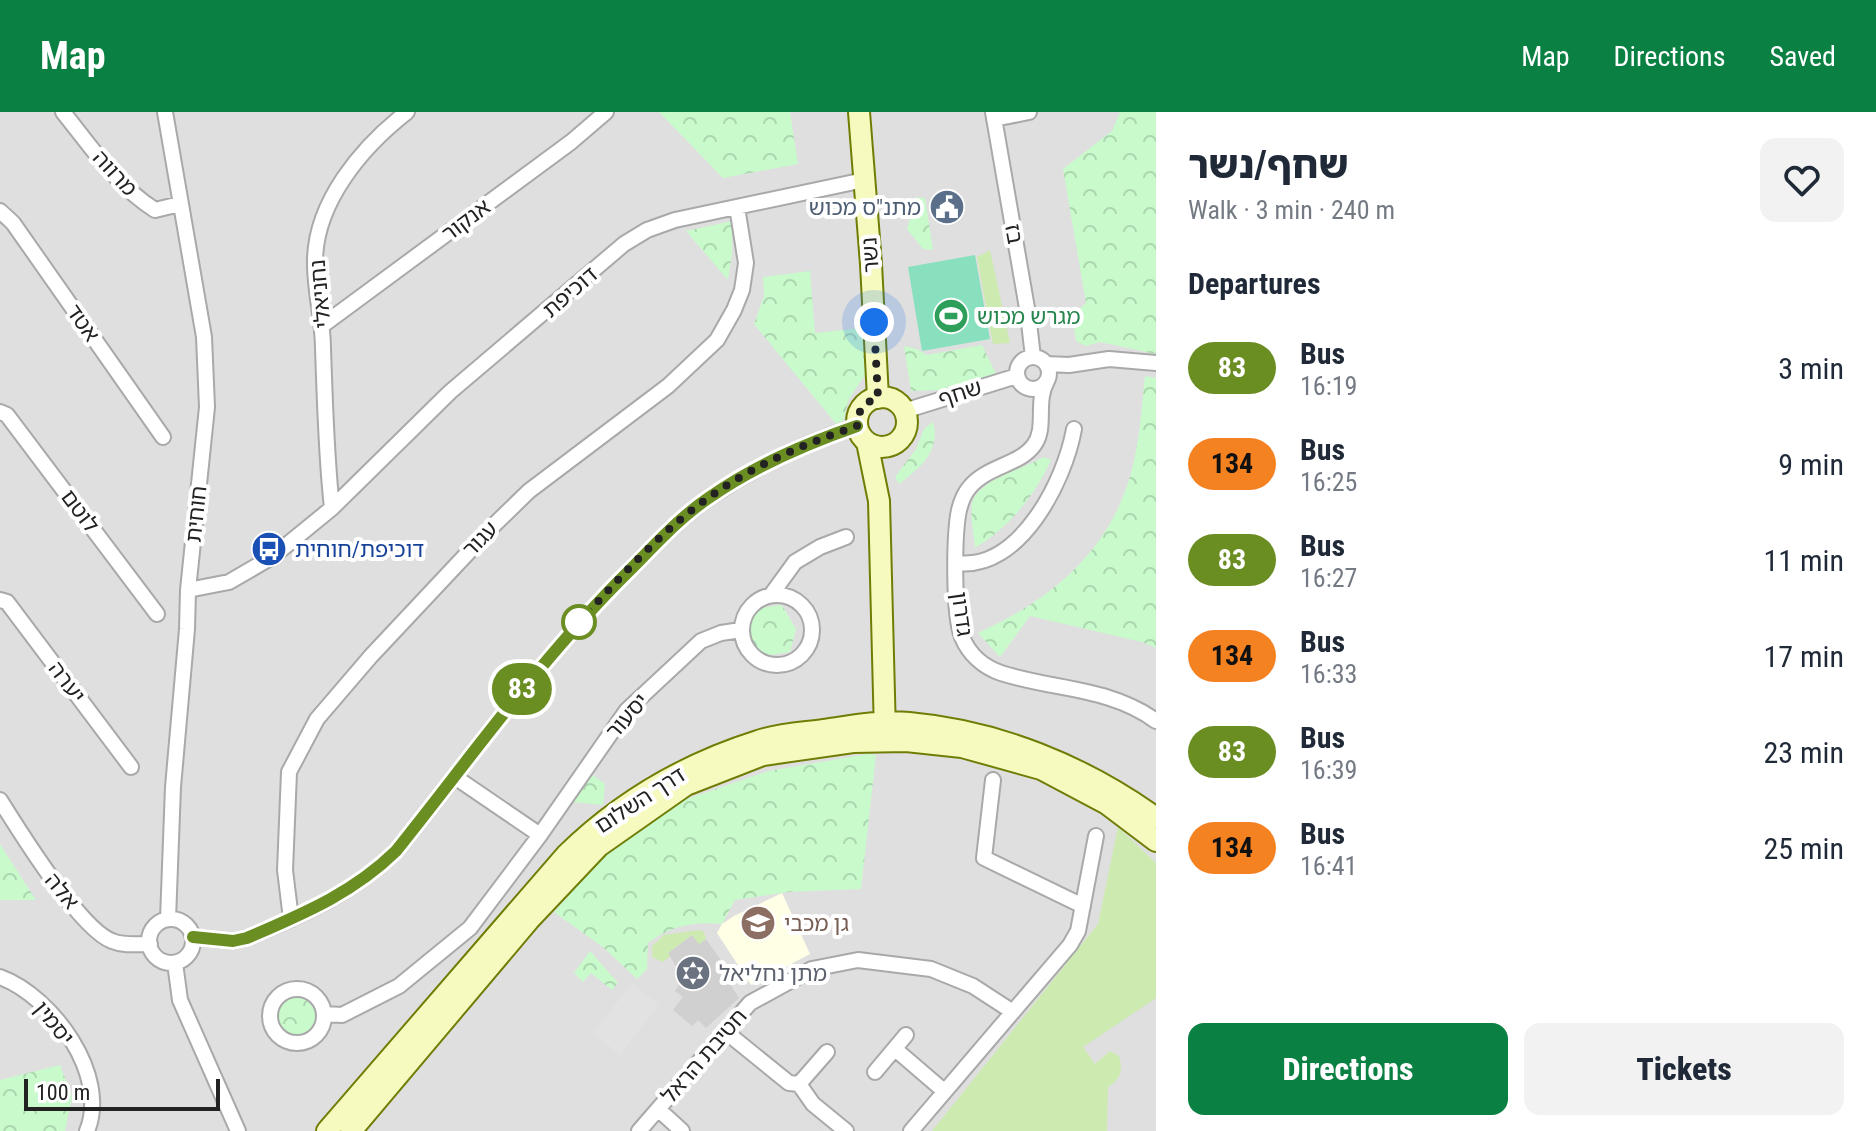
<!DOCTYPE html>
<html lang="en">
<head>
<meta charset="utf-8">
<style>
  :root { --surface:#fff; --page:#f2f2f3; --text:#1f2937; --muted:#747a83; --accent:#0b8043 }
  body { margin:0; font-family:"Roboto Condensed","Noto Sans Hebrew",sans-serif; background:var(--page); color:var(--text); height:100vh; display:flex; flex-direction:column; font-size:30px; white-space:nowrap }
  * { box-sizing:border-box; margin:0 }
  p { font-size:26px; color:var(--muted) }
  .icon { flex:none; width:44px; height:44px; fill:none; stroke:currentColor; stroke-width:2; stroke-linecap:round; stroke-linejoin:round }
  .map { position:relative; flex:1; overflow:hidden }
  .drawer { display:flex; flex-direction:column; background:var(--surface); width:720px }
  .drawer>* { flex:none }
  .badge { padding:0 16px; border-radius:26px; font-size:28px; line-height:52px }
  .scale { position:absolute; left:24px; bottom:20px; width:196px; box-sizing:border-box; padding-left:8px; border:4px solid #222; border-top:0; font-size:22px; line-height:28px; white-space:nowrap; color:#222; -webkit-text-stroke:6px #fff; paint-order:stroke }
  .you { position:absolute; width:40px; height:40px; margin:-20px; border:6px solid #fff; border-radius:50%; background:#1a73e8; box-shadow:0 0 0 12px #1a73e833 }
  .map>.badge { position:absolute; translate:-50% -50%; box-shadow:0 0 0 4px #fff }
  h2 { padding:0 32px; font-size:30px; line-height:72px }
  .round { display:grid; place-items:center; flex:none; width:84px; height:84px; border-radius:16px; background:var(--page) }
  .headline { display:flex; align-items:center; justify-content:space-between; height:136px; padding:0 32px }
  h1 { font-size:38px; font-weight:800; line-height:60px }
  .action { display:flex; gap:16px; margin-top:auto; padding:16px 32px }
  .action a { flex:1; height:92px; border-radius:16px; background:var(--accent); color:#fff; font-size:32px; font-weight:800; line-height:92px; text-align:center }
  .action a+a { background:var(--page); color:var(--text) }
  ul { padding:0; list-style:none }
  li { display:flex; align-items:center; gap:24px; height:96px; padding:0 32px }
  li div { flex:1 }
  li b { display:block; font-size:30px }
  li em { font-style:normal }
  li .badge { min-width:88px; font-weight:700; text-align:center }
  header { display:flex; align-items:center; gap:48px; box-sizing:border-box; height:112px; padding:0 40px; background:var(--accent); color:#fff }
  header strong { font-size:38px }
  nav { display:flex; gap:44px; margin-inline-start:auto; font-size:28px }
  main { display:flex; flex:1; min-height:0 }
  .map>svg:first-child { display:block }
  .residential { fill:#e0dfdf }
  .education { fill:#ffffe5 }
  .religious { fill:#d0d0d0 }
  .grass { fill:#cdebb0 }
  .park { fill:url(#park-crowns) }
  .pitch { fill:#88e0be }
  .parking { fill:#e2e2e2 }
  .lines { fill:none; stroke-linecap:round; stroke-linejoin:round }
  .street-casing { stroke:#a9a9a9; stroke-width:18 }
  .secondary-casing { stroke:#707d05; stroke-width:24 }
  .street { stroke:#fff; stroke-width:14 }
  .secondary { stroke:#f7fabf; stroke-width:20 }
  .line-casing { stroke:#fff; stroke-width:18 }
  .line { stroke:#6b8e23; stroke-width:12 }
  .walk { stroke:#222; stroke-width:8; stroke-dasharray:0 14.4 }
  .stop-dot { fill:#fff; stroke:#6b8e23; stroke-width:4 }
  .labels { text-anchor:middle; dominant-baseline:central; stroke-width:8; stroke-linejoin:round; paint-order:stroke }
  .street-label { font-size:22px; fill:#222; stroke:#fff }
  .service-label { font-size:22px; fill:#4e5e75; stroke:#fff; text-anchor:end }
  .leisure-label { font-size:22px; fill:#27864d; stroke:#fff; text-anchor:start }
  .transit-label { font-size:22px; fill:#164399; stroke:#fff; text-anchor:start }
  .education-label { font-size:22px; fill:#785e54; stroke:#fff; text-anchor:start }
  .worship-label { font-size:22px; fill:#5b616d; stroke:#fff; text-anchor:start }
</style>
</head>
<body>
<header>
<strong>Map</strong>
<nav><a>Map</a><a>Directions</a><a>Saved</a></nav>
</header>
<main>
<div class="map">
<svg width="1156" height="1019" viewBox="0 0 1156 1019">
  <defs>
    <pattern id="park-crowns" width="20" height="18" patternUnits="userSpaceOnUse" patternTransform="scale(2)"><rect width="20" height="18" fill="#c8facc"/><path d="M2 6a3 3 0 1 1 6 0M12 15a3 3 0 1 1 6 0" fill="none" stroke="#acd6af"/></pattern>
  </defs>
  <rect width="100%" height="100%" fill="#f2efe9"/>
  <path class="residential" d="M0 0H1156V1019H0Z"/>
  <path class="education" d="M782 781 810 842 751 873 717 821 722 812 734 804Z"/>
  <path class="religious" d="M692 823 699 832 706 827 735 868 730 872 739 886 706 916 698 908 692 914 673 898 683 885 675 879 680 871 677 868 682 864 668 841Z"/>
  <path class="grass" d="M990 138 1010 231 993 232 977 145Z
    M1118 715 1156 751V886L1083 935 1095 952 1110 939 1119 944C1123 959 1121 967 1108 975L1107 1019H932L1098 812Z
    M699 818 704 820 706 827 699 832 692 823 668 841 670 844 663 850 652 845V834L664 823Z"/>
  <path class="park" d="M659 0H790L798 52 723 66Z
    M1120 0H1156V242L1100 230 1086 234 1076 229 1074 214 1076 200 1086 191 1063 57 1112 19Z
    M916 85 925 86 933 138 923 137 907 117Z
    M732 109V142L728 168 686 119Z
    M810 159 815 221 863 216 865 263 849 287 843 309 837 313 754 212 764 184 763 165Z
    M982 233 996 262 940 278 911 279 904 234 917 237 927 243Z
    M1145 264 1156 266V536L1142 530 1030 504 1000 545 978 521C1058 485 1121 429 1136 338 1141 314 1142 289 1145 264Z
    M933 310C941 339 920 356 899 372L895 365 916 337 924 317Z
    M1043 345 1051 348C1034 385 1010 414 975 436 974 422 970 406 972 392 976 368 1024 357 1043 345Z
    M782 493 796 517 790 540 764 544C750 529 746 517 754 497Z
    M868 642 876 643 861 777 788 780 735 788 722 812C694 809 670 814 648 831L647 857 637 867 604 836 554 800 605 743 681 689 768 659Z
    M577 652 605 672 603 693 572 690Z
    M0 732 3 737 36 788H0Z
    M590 839 618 871 612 878 591 861 583 870 574 861Z
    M298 880C331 896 325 927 288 927 274 914 275 904 281 887Z
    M60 953 72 985 65 1019H0V968Z"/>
  <path class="pitch" d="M975 143 990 227 922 239 908 155Z"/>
  <path class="parking" d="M632 871 659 893 620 943 593 921Z"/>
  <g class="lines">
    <defs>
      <path id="street" d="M63 0C92 36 116 73 155 98L180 92
        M165 0 204 225 207 295 188 478 187 517 173 675 168 807
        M993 0 1028 202 1033 245
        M994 7 1029 0
        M0 99 13 111 163 325
        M323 213 571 30 606 0
        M1017 261a16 16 0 1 1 32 0a16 16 0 1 1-32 0Z
        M1046 252 1069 253 1109 247 1156 251
        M1047 269C1035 290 1047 316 1034 333 1020 353 986 354 969 376 964 382 961 390 959 398 954 422 953 503 962 525 969 542 983 555 1001 561 1053 578 1110 575 1156 609
        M904 299 1017 264
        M0 300 7 303 157 502
        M332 396C326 343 325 290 323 237 323 208 315 180 315 152 314 91 362 35 407 0
        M957 451C1020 459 1065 368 1074 317
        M188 478 229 470 272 445 332 396 450 280 624 132 647 118 675 108 864 68
        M742 518a35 35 0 1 1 70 0a35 35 0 1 1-70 0Z
        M771 483 795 450 820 435 846 425
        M0 488 7 490 131 655
        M993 668 984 746 1083 794
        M0 688C20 720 80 817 112 829 124 834 138 832 150 832
        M540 723 627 598 701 529 721 521 741 518
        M291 807 285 758 289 660 317 607 371 544 494 413 529 379 668 274 717 228 734 198 742 178 746 151 737 95
        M149 829a22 22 0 1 1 44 0a22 22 0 1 1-44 0Z
        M193 825 233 829 247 826C303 802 352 782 396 739 471 645 540 548 625 463 652 436 678 407 710 385 756 354 805 331 857 314
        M175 851 180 888 238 1019
        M0 865C52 884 110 963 87 1019
        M270 904a27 27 0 1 1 54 0a27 27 0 1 1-54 0Z
        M325 902 342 903 399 874 470 816 540 723 455 665
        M726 920 789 971 799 972 813 992 846 1019
        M895 937 944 979
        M875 960 906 923
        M799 972 827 940
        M658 997 682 1019
        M639 1019 750 891 812 857 858 848 931 857 973 874 1013 900
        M911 1019 1070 833 1078 819 1096 724"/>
      <path id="secondary" d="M859 0 871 152 878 286
        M857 310a25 25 0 1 1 50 0a25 25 0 1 1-50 0Z
        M867 330 879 389 885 621
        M327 1019 566 743C620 690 685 652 758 629 778 622 802 621 824 618 851 614 881 608 909 611 998 619 1084 654 1156 706
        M351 1019 529 808 599 734 686 673 763 643 853 630 906 629 962 635 1041 657 1107 692 1156 729"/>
    </defs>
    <use href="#street" class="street-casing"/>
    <use href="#secondary" class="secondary-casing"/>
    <use href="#street" class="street"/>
    <use href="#secondary" class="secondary"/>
  </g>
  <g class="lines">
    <defs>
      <path id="line" d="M193 825 233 829 247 826C302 802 352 782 396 739 472 644 542 545 629 459 655 433 680 405 710 385 756 353 805 332 857 314"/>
    </defs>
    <use href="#line" class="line-casing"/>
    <use href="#line" class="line"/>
    <path class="walk" d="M579 510C619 467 660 420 708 386 754 353 804 332 857 314 857 299 864 290 878 286L874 210"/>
  </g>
  <defs>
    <symbol id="civic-disc" viewBox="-11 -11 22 22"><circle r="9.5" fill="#5c6f8a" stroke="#fff"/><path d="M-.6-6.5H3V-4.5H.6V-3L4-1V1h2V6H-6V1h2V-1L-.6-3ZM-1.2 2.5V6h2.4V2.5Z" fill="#fff"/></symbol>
    <symbol id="stadium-disc" viewBox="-11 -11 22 22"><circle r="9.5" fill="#2e9e5b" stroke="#fff"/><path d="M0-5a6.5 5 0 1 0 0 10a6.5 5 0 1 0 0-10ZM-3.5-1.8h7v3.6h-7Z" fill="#fff"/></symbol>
    <symbol id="bus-disc" viewBox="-11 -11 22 22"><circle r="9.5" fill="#1a4fb4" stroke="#fff"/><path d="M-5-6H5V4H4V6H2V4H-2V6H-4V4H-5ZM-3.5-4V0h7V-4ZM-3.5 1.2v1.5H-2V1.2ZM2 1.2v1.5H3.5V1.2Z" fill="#fff"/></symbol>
    <symbol id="school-disc" viewBox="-11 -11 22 22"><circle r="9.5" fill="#8d6e63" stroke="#fff"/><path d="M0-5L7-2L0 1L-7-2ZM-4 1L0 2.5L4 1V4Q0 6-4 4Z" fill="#fff"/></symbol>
    <symbol id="synagogue-disc" viewBox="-11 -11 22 22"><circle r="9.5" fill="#6b7280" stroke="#fff"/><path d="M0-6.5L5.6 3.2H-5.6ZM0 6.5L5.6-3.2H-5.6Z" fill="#fff"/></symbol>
  </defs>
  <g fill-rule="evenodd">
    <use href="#civic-disc" x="927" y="75" width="40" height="40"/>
    <use href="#stadium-disc" x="931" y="184" width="40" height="40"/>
    <use href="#bus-disc" x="249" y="417" width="40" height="40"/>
    <use href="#school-disc" x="738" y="791" width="40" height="40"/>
    <use href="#synagogue-disc" x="673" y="841" width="40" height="40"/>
  </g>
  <circle class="stop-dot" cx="579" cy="510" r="16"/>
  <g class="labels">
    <g class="street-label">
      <text transform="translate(115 61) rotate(47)">מרווה</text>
      <text transform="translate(466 108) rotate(-37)">אנקור</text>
      <text transform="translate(1014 122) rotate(80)">בז</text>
      <text transform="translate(870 143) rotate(-94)">נשר</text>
      <text transform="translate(570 180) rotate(-41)">דוכיפת</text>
      <text transform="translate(320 182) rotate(-95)">נחניאלי</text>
      <text transform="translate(83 211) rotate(55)">אטד</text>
      <text transform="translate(960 281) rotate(-18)">שחף</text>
      <text transform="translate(80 399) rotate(53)">לוטם</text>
      <text transform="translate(196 402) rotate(-84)">חוחית</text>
      <text transform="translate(480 427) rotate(-46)">עגור</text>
      <text transform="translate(962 502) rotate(82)">גדרון</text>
      <text transform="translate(67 570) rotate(53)">יערה</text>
      <text transform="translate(627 604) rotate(-49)">יסעור</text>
      <text transform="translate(640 688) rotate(-33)">דרך השלום</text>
      <text transform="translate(62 779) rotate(50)">אלה</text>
      <text transform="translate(54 911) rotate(51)">יסמין</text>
      <text transform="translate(704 944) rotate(-49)">חטיבת הראל</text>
    </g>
    <g class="service-label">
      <text x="921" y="95">מתנ"ס מכוש</text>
    </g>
    <g class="leisure-label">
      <text x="977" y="204">מגרש מכוש</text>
    </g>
    <g class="transit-label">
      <text x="295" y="437">דוכיפת/חוחית</text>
    </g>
    <g class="education-label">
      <text x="784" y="811">גן מכבי</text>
    </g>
    <g class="worship-label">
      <text x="719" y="861">מתן נחליאל</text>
    </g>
  </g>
</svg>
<div class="scale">100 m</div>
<div class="you" style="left:874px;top:210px"></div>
<b class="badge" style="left:522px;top:577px;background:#6b8e23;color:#fff">83</b>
</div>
<section class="drawer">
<div class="headline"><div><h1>שחף/נשר</h1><p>Walk · 3 min · 240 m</p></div><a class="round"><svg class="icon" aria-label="heart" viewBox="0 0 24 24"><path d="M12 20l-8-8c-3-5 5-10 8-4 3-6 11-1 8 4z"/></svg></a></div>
<h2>Departures</h2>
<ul>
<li><span class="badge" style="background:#6b8e23;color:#fff">83</span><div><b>Bus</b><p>16:19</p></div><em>3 min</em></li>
<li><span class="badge" style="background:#f58220;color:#111">134</span><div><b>Bus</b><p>16:25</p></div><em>9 min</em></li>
<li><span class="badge" style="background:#6b8e23;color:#fff">83</span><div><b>Bus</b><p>16:27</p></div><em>11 min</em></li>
<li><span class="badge" style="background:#f58220;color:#111">134</span><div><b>Bus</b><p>16:33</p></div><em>17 min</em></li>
<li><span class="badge" style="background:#6b8e23;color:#fff">83</span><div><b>Bus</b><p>16:39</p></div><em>23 min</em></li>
<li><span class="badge" style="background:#f58220;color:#111">134</span><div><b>Bus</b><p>16:41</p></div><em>25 min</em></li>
</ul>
<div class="action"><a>Directions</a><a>Tickets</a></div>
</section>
</main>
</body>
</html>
